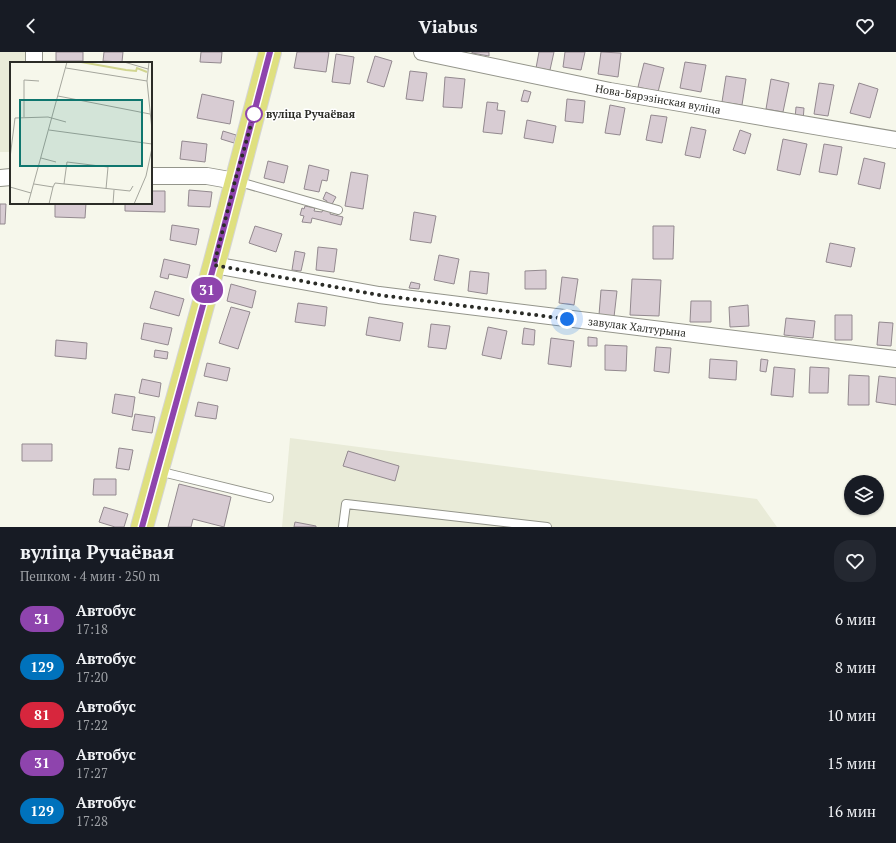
<!DOCTYPE html>
<html lang="ru">
<head>
<meta charset="utf-8">
<style>
  :root { --surface:#171b24; --page:#242831; --text:#f1f3f6; --muted:#9ea1a6 }
  body { margin:0; font-family:"PT Serif",serif; background:var(--page); color:var(--text); height:100vh; display:flex; flex-direction:column; font-size:15px; white-space:nowrap }
  * { box-sizing:border-box; margin:0 }
  p { font-size:13px; color:var(--muted) }
  .icon { flex:none; width:22px; height:22px; fill:none; stroke:currentColor; stroke-width:2; stroke-linecap:round; stroke-linejoin:round }
  .map { position:relative; height:475px; overflow:hidden }
  .sheet { display:flex; flex-direction:column; background:var(--surface); flex:1 }
  .sheet>* { flex:none }
  .badge { padding:0 8px; border-radius:13px; font-size:14px; line-height:26px }
  .fabs { position:absolute; left:844px; top:423px; display:grid; gap:8px }
  .fabs a { display:grid; place-items:center; width:40px; height:40px; border-radius:50%; background:var(--surface); box-shadow:0 1px 3px #0004; font-size:20px }
  .you { position:absolute; width:20px; height:20px; margin:-10px; border:3px solid #fff; border-radius:50%; background:#1a73e8; box-shadow:0 0 0 6px #1a73e833 }
  .map>.badge { position:absolute; translate:-50% -50%; box-shadow:0 0 0 2px #fff }
  .round { display:grid; place-items:center; flex:none; width:42px; height:42px; border-radius:16px; background:var(--page) }
  .headline { display:flex; align-items:center; justify-content:space-between; height:68px; padding:0 20px }
  h1 { font-size:19px; font-weight:600; line-height:30px }
  ul { padding:0; list-style:none }
  li { display:flex; align-items:center; gap:12px; height:48px; padding:0 20px }
  li div { flex:1 }
  li b { display:block; font-size:15px }
  li em { font-style:normal }
  li .badge { min-width:44px; font-weight:700; text-align:center }
  header { display:flex; justify-content:space-between; align-items:center; height:52px; padding:0 20px; background:var(--surface); font-size:18px; font-weight:600 }
  .map>svg:first-child { display:block }
  .built { fill:#e9ebd8 }
  .building { fill:#d8ccd3; stroke:#93898f }
  .lines { fill:none; stroke-linecap:round; stroke-linejoin:round }
  .service-casing { stroke:#94958b; stroke-width:10 }
  .minor-casing { stroke:#94958b; stroke-width:18 }
  .primary-casing { stroke:#d5d5d4; stroke-width:24 }
  .service { stroke:#fff; stroke-width:8 }
  .minor { stroke:#fff; stroke-width:16 }
  .primary { stroke:#dfe07f; stroke-width:22 }
  .line-casing { stroke:#fff; stroke-width:9 }
  .line { stroke:#8e44ad; stroke-width:6 }
  .walk { stroke:#2b2c27; stroke-width:4; stroke-dasharray:0 7.2 }
  .stop-dot { fill:#fff; stroke:#8e44ad; stroke-width:2 }
  .labels { text-anchor:middle; dominant-baseline:central; stroke-width:3; stroke-linejoin:round; paint-order:stroke }
  .street-label { font-size:11px; fill:#2b2c27; stroke:#fff }
  .stop-label { font-size:11px; font-weight:bold; fill:#2b2c27; stroke:#fff; text-anchor:start }
  .inset-river { fill:none; stroke:#d1d58f; stroke-width:2 }
  .inset-road { fill:none; stroke:#a5a69d; stroke-width:1 }
  .view { fill:#0f766e; fill-opacity:0.15; stroke:#0f766e; stroke-width:2 }
  .inset-edge { fill:none; stroke:#2b2c27; stroke-width:2 }
</style>
</head>
<body>
<header><svg class="icon" aria-label="back" viewBox="0 0 24 24"><path d="M15 5l-7 7 7 7"/></svg>Viabus<svg class="icon" aria-label="heart" viewBox="0 0 24 24"><path d="M12 20l-8-8c-3-5 5-10 8-4 3-6 11-1 8 4z"/></svg></header>
<div class="map">
<svg width="896" height="475" viewBox="0 0 896 475">
  <rect width="100%" height="100%" fill="#f6f7eb"/>
  <path class="built" d="M0 0H28V11H11V100H0Z
    M290 386 757 447 777 475H282Z"/>
  <path class="building" d="M56 0H83V9H56Z
    M104 0H123L122 10 103 9Z
    M201 0H222L221 11 200 10Z
    M297 0H329L326 20 294 16Z
    M472 0H489V4L472 1Z
    M539 0H554L550 18 536 16Z
    M565 0H585L581 18 563 15Z
    M601 0 621 1 618 25 598 22Z
    M336 2 354 5 350 32 332 30Z
    M375 4 392 9 384 35 367 30Z
    M685 10 706 13 701 40 680 36Z
    M644 11 664 16 658 40 638 35Z
    M410 19 427 21 423 49 406 47Z
    M726 24 746 27 742 53 722 50Z
    M445 25 465 27 462 56 443 55Z
    M771 27 789 31 783 60 766 57Z
    M819 31 834 33 828 64 814 62Z
    M859 31 878 37 870 66 850 61Z
    M524 38 531 40 528 50 521 49Z
    M202 42 234 49 230 72 197 66Z
    M567 47 585 49 583 71 565 69Z
    M487 50 498 51 497 58 505 59 502 82 483 80Z
    M610 53 625 56 620 83 605 81Z
    M796 55 804 56 803 69 795 67Z
    M651 63 667 65 662 91 646 88Z
    M527 68 556 74 553 91 524 86Z
    M691 75 706 78 700 106 685 103Z
    M740 78 751 82 745 102 733 98Z
    M223 79 236 83 234 91 221 87Z
    M783 87 807 92 800 123 777 118Z
    M182 89 207 92 205 110 180 107Z
    M824 92 842 95 837 123 819 120Z
    M864 106 885 111 880 137 858 132Z
    M268 109 288 114 284 131 264 126Z
    M309 113 329 118 327 129 322 128 319 140 304 137Z
    M351 120 368 123 363 157 345 154Z
    M189 138 212 140 210 155 188 154Z
    M151 139H165V160L125 159V151H151Z
    M326 140 336 145 331 154 326 152 327 149 323 147Z
    M55 151H86L85 166 55 165Z
    M0 152H6L5 172H0Z
    M305 154 315 156 314 159 322 160 323 157 331 158 330 162 343 165 341 173 312 166 311 171 302 170 304 164 300 163 302 156 304 157Z
    M414 160 436 164 431 191 410 188Z
    M172 173 199 177 196 193 170 188Z
    M255 174 282 182 276 200 249 191Z
    M653 174H674L673 207H653Z
    M830 191 855 196 851 215 826 210Z
    M318 195 337 197 334 220 316 218Z
    M295 199 305 201 301 219 292 218Z
    M439 203 459 207 454 232 434 228Z
    M164 207 190 213 187 226 169 222 168 227 160 225Z
    M546 218V237H525V219Z
    M470 219 489 221 487 242 468 239Z
    M562 225 578 227 574 253 559 251Z
    M632 227 661 228 659 264 630 263Z
    M411 230 420 232 419 237 409 236Z
    M231 232 256 239 252 256 227 249Z
    M601 238 617 239 614 265 599 263Z
    M155 239 184 247 179 264 150 256Z
    M691 249H711V270H690Z
    M298 251 327 255 325 274 295 270Z
    M748 253 749 274 730 275 729 255Z
    M231 255 250 260 238 297 219 291Z
    M835 263H852V288H835Z
    M369 265 403 271 400 289 366 283Z
    M786 266 815 269 813 286 784 283Z
    M879 270 893 271 891 294 877 293Z
    M144 271 172 276 168 293 141 287Z
    M431 272 450 274 446 297 428 295Z
    M488 275 507 279 501 307 482 303Z
    M524 276 535 278 534 293 522 292Z
    M588 285 597 286V294H588Z
    M551 286 574 289 571 315 548 312Z
    M56 288 87 291 86 307 55 304Z
    M605 293 627 294 626 319 605 318Z
    M656 295 671 296 669 321 654 319Z
    M155 298 168 300 167 307 154 305Z
    M710 307 737 309 736 328 709 326Z
    M761 307 768 308 766 320 760 319Z
    M207 311 230 316 227 329 204 324Z
    M774 315 795 317 793 345 771 343Z
    M810 315 829 316 828 341H809Z
    M849 323 869 324V353H848Z
    M879 324 896 326V353L876 350Z
    M142 327 161 331 159 345 139 341Z
    M115 342 135 345 132 365 112 361Z
    M198 350 218 354 216 367 195 364Z
    M135 362 155 365 152 381 132 378Z
    M22 392H52V409H22Z
    M119 396 133 398 129 418 116 416Z
    M348 399 399 414 395 429 343 414Z
    M94 427H116V443H93Z
    M179 432 231 445 224 475 193 467 191 475H168Z
    M104 455 128 462 124 475H115L99 470Z
    M295 470 316 474V475H294Z"/>
  <g class="lines">
    <defs>
      <path id="service" d="M236 129 338 158
        M158 419 269 446
        M343 475 346 452 547 475"/>
      <path id="minor" d="M34 0V11
        M422 0 610 39 896 88
        M151 124H207L235 129
        M0 126 11 125
        M214 213 379 243 896 307"/>
      <path id="primary" d="M142 475 214 213 270 0"/>
    </defs>
    <use href="#service" class="service-casing"/>
    <use href="#minor" class="minor-casing"/>
    <use href="#primary" class="primary-casing"/>
    <use href="#service" class="service"/>
    <use href="#minor" class="minor"/>
    <use href="#primary" class="primary"/>
  </g>
  <g class="lines">
    <defs>
      <path id="line" d="M142 475 214 213 270 0"/>
    </defs>
    <use href="#line" class="line-casing"/>
    <use href="#line" class="line"/>
    <path class="walk" d="M254 62 235 129 214 213 379 243 567 267"/>
  </g>
  <circle class="stop-dot" cx="254" cy="62" r="8"/>
  <g class="labels">
    <g class="street-label">
      <text transform="translate(658 47) rotate(10)">Нова-Бярэзінская вуліца</text>
      <text transform="translate(637 275) rotate(7)">завулак Халтурына</text>
    </g>
    <g class="stop-label">
      <text x="266" y="62">вуліца Ручаёвая</text>
    </g>
  </g>
  <g transform="translate(10 10)">
    <rect width="142" height="142" fill="#f6f7eb"/>
    <path class="inset-river" d="M71 0 116 8 126 9 127 6 137 10"/>
    <path class="inset-road" d="M114 0 138 7M139 0 137 19 142 68M56 6 137 19M48 34 140 52M14 55V18L29 19M39 68 142 82M0 96 5 56 38 55 56 60M31 96 46 100M24 122 43 125 45 121 120 129 123 124M54 122 57 100 98 105 96 127M0 125 21 131M18 142 57 0M39 142 43 125M103 142 104 128M124 142 136 114 142 86"/>
    <path class="view" d="M10 38H132V104H10Z"/>
    <rect width="142" height="142" class="inset-edge"/>
  </g>
</svg>
<div class="fabs">
<a><svg class="icon" aria-label="layers" viewBox="0 0 24 24"><path d="M12 4l9 5-9 5-9-5zM3 14l9 5 9-5"/></svg></a>
</div>
<div class="you" style="left:567px;top:267px"></div>
<b class="badge" style="left:207px;top:238px;background:#8e44ad;color:#fff">31</b>
</div>
<section class="sheet">
<div class="headline"><div><h1>вуліца Ручаёвая</h1><p>Пешком · 4 мин · 250 m</p></div><a class="round"><svg class="icon" aria-label="heart" viewBox="0 0 24 24"><path d="M12 20l-8-8c-3-5 5-10 8-4 3-6 11-1 8 4z"/></svg></a></div>
<ul>
<li><span class="badge" style="background:#8e44ad;color:#fff">31</span><div><b>Автобус</b><p>17:18</p></div><em>6 мин</em></li>
<li><span class="badge" style="background:#0072bc;color:#fff">129</span><div><b>Автобус</b><p>17:20</p></div><em>8 мин</em></li>
<li><span class="badge" style="background:#d7263d;color:#fff">81</span><div><b>Автобус</b><p>17:22</p></div><em>10 мин</em></li>
<li><span class="badge" style="background:#8e44ad;color:#fff">31</span><div><b>Автобус</b><p>17:27</p></div><em>15 мин</em></li>
<li><span class="badge" style="background:#0072bc;color:#fff">129</span><div><b>Автобус</b><p>17:28</p></div><em>16 мин</em></li>
</ul>
</section>
</body>
</html>
